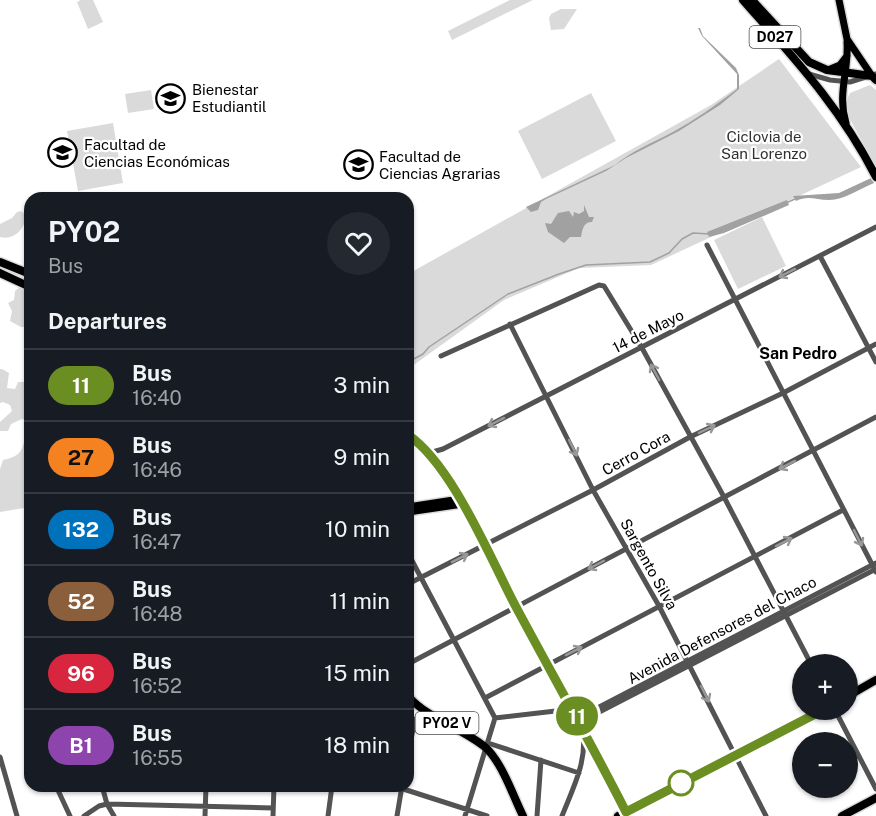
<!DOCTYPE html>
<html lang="en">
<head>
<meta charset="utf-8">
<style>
  :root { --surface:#171b24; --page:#242831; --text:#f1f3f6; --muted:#9ea1a6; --line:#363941 }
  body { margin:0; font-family:"Public Sans",sans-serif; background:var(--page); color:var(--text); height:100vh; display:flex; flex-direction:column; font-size:22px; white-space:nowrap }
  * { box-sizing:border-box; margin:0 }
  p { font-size:20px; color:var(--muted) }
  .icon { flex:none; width:33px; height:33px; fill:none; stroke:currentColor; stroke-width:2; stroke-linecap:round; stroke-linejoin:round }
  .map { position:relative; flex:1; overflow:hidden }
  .side { position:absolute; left:24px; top:192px; width:390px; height:600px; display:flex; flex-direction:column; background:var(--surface); border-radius:18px; box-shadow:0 2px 4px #0004 }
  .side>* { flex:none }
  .badge { padding:0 12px; border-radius:20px; font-size:21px; line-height:39px }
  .controls { position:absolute; left:792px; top:654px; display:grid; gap:12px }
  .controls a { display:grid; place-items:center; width:66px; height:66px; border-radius:50%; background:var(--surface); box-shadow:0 2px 4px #0004; font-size:30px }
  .map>.badge { position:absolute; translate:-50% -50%; box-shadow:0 0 0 3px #fff }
  h2 { padding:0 24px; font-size:22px; line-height:54px }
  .round { display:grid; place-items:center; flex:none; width:63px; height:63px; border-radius:32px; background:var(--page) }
  .head { display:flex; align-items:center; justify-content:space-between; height:102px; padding:0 24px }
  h1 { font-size:28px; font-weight:700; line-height:45px }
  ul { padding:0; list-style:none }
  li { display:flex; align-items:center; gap:18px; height:72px; padding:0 24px; border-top:2px solid var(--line) }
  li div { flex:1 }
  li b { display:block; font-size:22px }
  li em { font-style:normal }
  li .badge { min-width:66px; font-weight:700; text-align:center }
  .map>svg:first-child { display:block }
  .green { fill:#dadada }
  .water { fill:#a1a1a1 }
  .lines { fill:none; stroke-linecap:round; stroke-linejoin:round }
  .stream { stroke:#a1a1a1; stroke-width:1.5 }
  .major-casing { stroke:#dbdbdb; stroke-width:10 }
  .highway-casing { stroke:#dbdbdb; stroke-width:11 }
  .minor { stroke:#535353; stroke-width:5 }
  .major { stroke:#000; stroke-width:7 }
  .highway { stroke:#000; stroke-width:8 }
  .oneway { stroke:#989898 }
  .line-casing { stroke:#fff; stroke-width:14 }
  .line { stroke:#6b8e23; stroke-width:9 }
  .stop-dot { fill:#fff; stroke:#6b8e23; stroke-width:3 }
  .labels { text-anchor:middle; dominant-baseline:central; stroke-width:4.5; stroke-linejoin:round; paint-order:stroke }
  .shield { fill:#fff; stroke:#4c4c4c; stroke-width:1.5 }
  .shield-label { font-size:14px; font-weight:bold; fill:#000 }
  .poi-label { font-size:15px; fill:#000; stroke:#fff; text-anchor:start }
  .park-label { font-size:15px; fill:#313131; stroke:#fff }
  .street-label { font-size:15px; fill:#000; stroke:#fff }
  .neighbourhood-label { font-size:16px; font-weight:bold; fill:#000; stroke:#fff }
</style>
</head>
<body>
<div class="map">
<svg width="876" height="816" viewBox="0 0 876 816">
  <rect width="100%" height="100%" fill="#fff"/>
  <path class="green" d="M81 0H93L103 22 88 29 77 2Z
    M510 0H533L452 40 448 31Z
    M561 9H577L564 29 551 30 549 18 551 14Z
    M779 59 861 167 651 265 579 268 504 300 408 369V274L711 105Z
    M870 85 876 90V167L846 112V102L850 93Z
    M151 90 154 109 128 113 125 94Z
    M591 93 616 141 542 179 518 131Z
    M113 123 123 183 78 191 67 131Z
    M21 211 25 214C27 228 14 241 0 237V224L12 218 17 212Z
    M762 217 786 266 738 289 714 240Z
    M20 287H24L27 293 25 296 30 301V324L28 327H21L10 321 12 311 8 303 14 300 15 291Z
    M0 369H2L9 373 7 388 15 389 18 382H26L30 377V421L22 419 11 424 8 431H0V422L12 411 10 405 3 402 0 403Z
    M30 430V507L0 512V469L3 460C29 455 19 443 30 430Z"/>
  <path class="water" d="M698 28H700L703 36 736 68 739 75V89L720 105 679 131 626 158 606 171 546 199 541 202 538 210 531 212 526 207 615 165C632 151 652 143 671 133 695 120 716 105 737 89V74L702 36Z
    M871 178 874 183C859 189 844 200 829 200 816 200 808 195 796 201L793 196 839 193Z
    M787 200 789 205 724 233 709 237 707 232Z
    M584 205 589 217H594L592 222C583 221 582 232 581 237H570L564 243 548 232 545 223 551 224 558 213 569 211 573 217 574 212 579 214 584 211Z"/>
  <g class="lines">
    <path class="stream" d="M786 203 795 199
      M408 362 423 354 429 347 508 294 559 274 586 265 650 262 669 253 682 239 693 233 710 234"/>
    <defs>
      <path id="major" d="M839 0 847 39 872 76
        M828 70 840 65 847 56
        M846 123C837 93 849 72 847 42
        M408 507 460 499
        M408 512 463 504"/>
      <path id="highway" d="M743 0C793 57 841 108 876 177
        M752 0 809 62 827 70 872 76 876 80
        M0 262 30 274
        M0 273 30 287
        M408 435 429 453 463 504 517 608 580 722 628 816
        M408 696C428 719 462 728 485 747 502 762 513 796 523 816
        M848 696 876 680
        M618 816 823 710
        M842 816 876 798"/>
    </defs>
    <use href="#major" class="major-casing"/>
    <use href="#highway" class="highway-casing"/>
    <path class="minor" d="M809 74 830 80 850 82 876 74
      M707 245 876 572
      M820 256 876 362
      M510 324 593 490 659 606 766 816
      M441 356 599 285 604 286 642 348 724 497 811 664
      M429 453 443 449 876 227
      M408 553 495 718 465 816
      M408 584 593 490 690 437 783 393 876 344
      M408 664 876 417
      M485 698 843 510
      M835 710 876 789
      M408 718 444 726
      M495 718 573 709
      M578 718 876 563
      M580 722 876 569
      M488 743 579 773
      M408 755 415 719
      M0 757 17 816
      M56 786 70 816
      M102 786 107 804 114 816
      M394 786 487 816
      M84 816 99 806 107 804 273 808
      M205 816 206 786
      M273 816 274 786
      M328 816 332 786
      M397 816 402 786
      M537 816 541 760
      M562 816C573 788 587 762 583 732"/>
    <use href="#major" class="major"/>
    <use href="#highway" class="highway"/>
  </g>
  <defs><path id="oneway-shaft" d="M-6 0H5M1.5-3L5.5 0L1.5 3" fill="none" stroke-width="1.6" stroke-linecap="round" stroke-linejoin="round" transform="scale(1.5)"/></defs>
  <g class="oneway">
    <use href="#oneway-shaft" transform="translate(787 273) rotate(153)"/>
    <use href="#oneway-shaft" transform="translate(655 372) rotate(-118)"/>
    <use href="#oneway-shaft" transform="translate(496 422) rotate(153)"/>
    <use href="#oneway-shaft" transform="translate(707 429) rotate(-25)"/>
    <use href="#oneway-shaft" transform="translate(573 448) rotate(64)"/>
    <use href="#oneway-shaft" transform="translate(787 465) rotate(153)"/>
    <use href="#oneway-shaft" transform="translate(858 538) rotate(63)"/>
    <use href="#oneway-shaft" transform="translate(784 542) rotate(-27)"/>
    <use href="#oneway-shaft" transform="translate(460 558) rotate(-27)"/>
    <use href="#oneway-shaft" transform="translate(596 565) rotate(152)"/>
    <use href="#oneway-shaft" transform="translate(574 651) rotate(-27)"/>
    <use href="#oneway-shaft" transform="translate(705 694) rotate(64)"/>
  </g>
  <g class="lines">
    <defs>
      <path id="line" d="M408 435C452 464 491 560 516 607 553 676 591 743 626 812L823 710"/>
    </defs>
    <use href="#line" class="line-casing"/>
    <use href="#line" class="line"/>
  </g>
  <defs>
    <symbol id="university-ring" viewBox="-11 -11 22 22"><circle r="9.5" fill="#fff" stroke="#000" stroke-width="1.5"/><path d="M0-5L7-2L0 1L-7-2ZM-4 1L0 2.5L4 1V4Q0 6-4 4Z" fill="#000"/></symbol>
  </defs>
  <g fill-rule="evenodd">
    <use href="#university-ring" x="154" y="82" width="33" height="33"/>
    <use href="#university-ring" x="46" y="136" width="33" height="33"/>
    <use href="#university-ring" x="342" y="148" width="33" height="33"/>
  </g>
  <circle class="stop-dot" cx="681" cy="783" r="12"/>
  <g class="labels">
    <g class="shield">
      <rect x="749.5" y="26" width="51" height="22" rx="4.5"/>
      <rect x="415.5" y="712" width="63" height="22" rx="4.5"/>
    </g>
    <g class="shield-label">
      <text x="775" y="37">D027</text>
      <text x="447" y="723">PY02 V</text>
    </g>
    <g class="poi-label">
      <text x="192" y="89">Bienestar<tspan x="192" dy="17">Estudiantil</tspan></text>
      <text x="84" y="144">Facultad de<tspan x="84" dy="17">Ciencias Económicas</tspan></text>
      <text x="379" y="156">Facultad de<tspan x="379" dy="17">Ciencias Agrarias</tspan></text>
    </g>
    <g class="park-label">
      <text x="764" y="136">Ciclovia de<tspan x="764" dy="17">San Lorenzo</tspan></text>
    </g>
    <g class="street-label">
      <text transform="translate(648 331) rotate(-27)">14 de Mayo</text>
      <text transform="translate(636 453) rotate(-29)">Cerro Cora</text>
      <text transform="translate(649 564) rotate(61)">Sargento Silva</text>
      <text transform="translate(722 630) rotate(-28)">Avenida Defensores del Chaco</text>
    </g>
    <g class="neighbourhood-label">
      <text x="798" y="353">San Pedro</text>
    </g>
  </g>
</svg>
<div class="controls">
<a>+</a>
<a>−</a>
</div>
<b class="badge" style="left:577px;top:716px;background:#6b8e23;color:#fff">11</b>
<section class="side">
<div class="head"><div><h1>PY02</h1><p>Bus</p></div><a class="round"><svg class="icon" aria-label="heart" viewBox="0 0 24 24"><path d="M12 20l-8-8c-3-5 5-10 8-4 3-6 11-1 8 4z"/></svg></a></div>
<h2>Departures</h2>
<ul>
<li><span class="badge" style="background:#6b8e23;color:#fff">11</span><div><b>Bus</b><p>16:40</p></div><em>3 min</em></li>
<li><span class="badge" style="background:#f58220;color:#111">27</span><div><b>Bus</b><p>16:46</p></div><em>9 min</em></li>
<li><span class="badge" style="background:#0072bc;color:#fff">132</span><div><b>Bus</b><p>16:47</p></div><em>10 min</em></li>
<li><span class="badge" style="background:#8b5e3c;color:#fff">52</span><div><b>Bus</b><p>16:48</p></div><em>11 min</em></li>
<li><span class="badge" style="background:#d7263d;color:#fff">96</span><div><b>Bus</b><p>16:52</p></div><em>15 min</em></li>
<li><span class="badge" style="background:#8e44ad;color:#fff">B1</span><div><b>Bus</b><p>16:55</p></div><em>18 min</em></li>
</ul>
</section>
</div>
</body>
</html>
